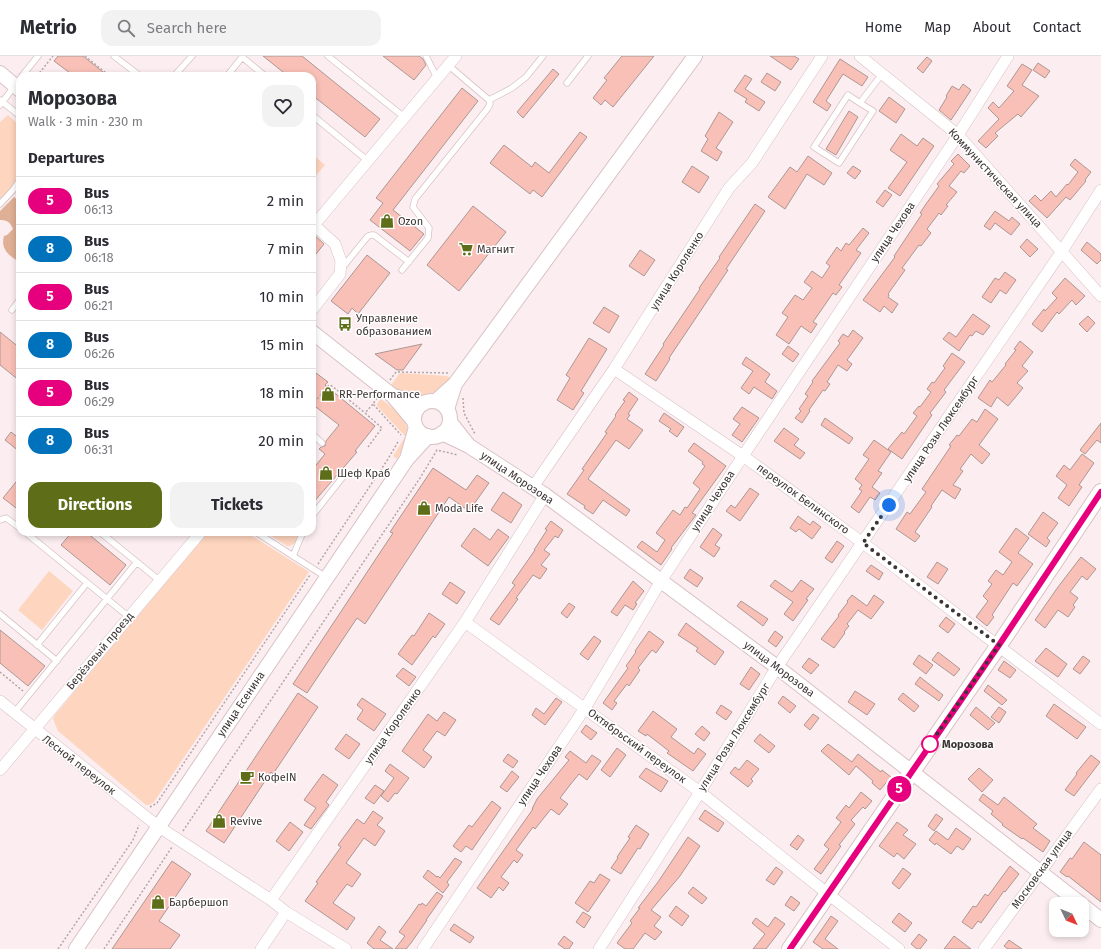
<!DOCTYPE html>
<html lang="en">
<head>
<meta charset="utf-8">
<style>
  :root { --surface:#fff; --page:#f2f2f3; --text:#2b2b33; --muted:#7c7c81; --line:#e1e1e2; --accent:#5e6d18 }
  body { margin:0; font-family:"Fira Sans",sans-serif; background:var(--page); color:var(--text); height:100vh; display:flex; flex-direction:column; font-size:15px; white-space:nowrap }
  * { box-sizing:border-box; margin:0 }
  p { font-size:13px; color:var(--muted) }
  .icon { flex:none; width:22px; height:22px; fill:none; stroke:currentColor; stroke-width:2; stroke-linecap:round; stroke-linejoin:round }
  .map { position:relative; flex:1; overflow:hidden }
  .panel { position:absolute; left:16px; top:16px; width:300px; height:464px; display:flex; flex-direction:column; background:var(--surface); border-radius:12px; box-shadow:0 2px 6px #0003 }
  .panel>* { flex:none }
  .badge { padding:0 8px; border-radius:13px; font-size:14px; line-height:26px }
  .needle { width:26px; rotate:133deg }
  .buttons { position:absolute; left:1049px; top:841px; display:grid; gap:8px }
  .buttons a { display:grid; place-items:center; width:40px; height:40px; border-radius:8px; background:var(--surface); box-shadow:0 2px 6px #0003; font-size:20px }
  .you { position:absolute; width:20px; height:20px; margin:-10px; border:3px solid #fff; border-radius:50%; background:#1a73e8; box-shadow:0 0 0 6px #1a73e833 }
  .map>.badge { position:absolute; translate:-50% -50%; box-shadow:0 0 0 2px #fff }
  h2 { padding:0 12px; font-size:15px; line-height:36px }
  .round { display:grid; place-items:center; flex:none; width:42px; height:42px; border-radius:12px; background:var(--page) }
  .head { display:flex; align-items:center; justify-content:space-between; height:68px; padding:0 12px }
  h1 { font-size:19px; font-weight:700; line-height:30px }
  .cta { display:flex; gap:8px; margin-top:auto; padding:8px 12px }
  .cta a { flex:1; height:46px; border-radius:12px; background:var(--accent); color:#fff; font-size:16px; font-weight:700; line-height:46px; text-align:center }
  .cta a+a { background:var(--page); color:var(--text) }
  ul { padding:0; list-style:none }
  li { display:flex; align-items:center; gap:12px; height:48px; padding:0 12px; border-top:1px solid var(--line) }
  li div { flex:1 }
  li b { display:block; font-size:15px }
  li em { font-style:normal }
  li .badge { min-width:44px; font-weight:700; text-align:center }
  header { display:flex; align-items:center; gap:24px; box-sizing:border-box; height:56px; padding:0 20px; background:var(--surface); border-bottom:1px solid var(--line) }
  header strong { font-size:19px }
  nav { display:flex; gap:22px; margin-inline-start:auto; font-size:14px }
  .search { width:280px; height:36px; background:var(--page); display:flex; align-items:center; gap:10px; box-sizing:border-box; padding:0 14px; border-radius:12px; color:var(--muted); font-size:15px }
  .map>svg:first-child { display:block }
  .green { fill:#fed5be }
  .forest { fill:#dfb095 }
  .building { fill:#f8c0b7; stroke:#ac9794 }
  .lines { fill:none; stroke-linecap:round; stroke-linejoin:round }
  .service-casing { stroke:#d8c2c6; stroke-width:7 }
  .minor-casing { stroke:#d8c2c6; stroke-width:12 }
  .tertiary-casing { stroke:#d8c2c6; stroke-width:16 }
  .secondary-casing { stroke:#d8c2c6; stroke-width:18 }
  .path { stroke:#b2a6a8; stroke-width:1.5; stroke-dasharray:2 2; stroke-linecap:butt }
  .service { stroke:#fff; stroke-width:5.5 }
  .minor { stroke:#fff; stroke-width:11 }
  .tertiary { stroke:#fff; stroke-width:14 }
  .secondary { stroke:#fff; stroke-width:16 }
  .line-casing { stroke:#fff; stroke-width:9 }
  .line { stroke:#e6007e; stroke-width:6 }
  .walk { stroke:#3d3435; stroke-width:4; stroke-dasharray:0 7.2 }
  .stop-dot { fill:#fff; stroke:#e6007e; stroke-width:2 }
  .labels { text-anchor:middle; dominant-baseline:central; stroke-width:3; stroke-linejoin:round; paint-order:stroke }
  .street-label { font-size:11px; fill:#3d3435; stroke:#fff }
  .poi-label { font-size:11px; fill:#3d3435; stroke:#fff; text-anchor:start }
  .stop-label { font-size:11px; font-weight:bold; fill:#3d3435; stroke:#fff; text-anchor:start }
</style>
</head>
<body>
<header>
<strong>Metrio</strong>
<div class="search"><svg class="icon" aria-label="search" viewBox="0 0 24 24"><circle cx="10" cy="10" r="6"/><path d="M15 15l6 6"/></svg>Search here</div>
<nav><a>Home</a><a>Map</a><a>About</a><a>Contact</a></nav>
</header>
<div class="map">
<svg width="1101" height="893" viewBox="0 0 1101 893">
  <rect width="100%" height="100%" fill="#fceef0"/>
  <path class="green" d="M8 59 20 70V116L13 130 0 145V66Z
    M312 98 325 109 313 123 312 122Z
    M400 317 447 320 452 323C444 332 430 342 417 341 408 340 398 334 391 329Z
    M381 343C406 361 418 374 397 403L393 400 405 381V380L377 350V348Z
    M207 476H246L309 516 154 746 149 749H146L58 675 53 663 55 659Z
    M265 476H301C298 482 295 491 287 490Z
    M49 515 73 535 42 574 18 554Z"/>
  <path class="forest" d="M14 141 20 146V206C10 201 0 193 4 180L7 179 13 173C10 166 7 164 0 164V155Z"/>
  <path class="building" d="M58 0H83L108 20H74L54 5Z
    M263 0H302L380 63 365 81 312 39V20H288Z
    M383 0H419L423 3 426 9 414 24Z
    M622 0H654L613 51 605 44 601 49 593 42 607 24 604 22Z
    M770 0H794L799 3 791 14Z
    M927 1 932 5 923 17 917 12Z
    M840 3 868 21 862 30 843 18 826 45 831 49 827 55 813 46Z
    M1038 7 1050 15 1045 22 1033 14Z
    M1022 8 1032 14 1022 29 1039 40 1021 61 1018 58 995 77 998 80 986 92 978 85 999 63 988 52 993 46 999 52 1014 35 1007 30Z
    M553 13 559 18 523 62 517 56Z
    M767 17 781 26 775 35 761 26Z
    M745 19 752 23 745 33 765 46 759 55 745 46 747 43 734 35Z
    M963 28 971 34 951 64 939 54 947 41 946 40 952 30 959 34Z
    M462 32 478 45 393 154 424 178 410 195 370 164 383 147 376 142Z
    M889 41 905 53 896 67 879 55Z
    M849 55 858 61 836 99 826 93Z
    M719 56 733 66 716 92 722 96 717 105 701 95 708 83 705 80Z
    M580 76 587 81 542 141 533 134 530 138 490 107 504 89 532 111 535 106 549 117Z
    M901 78 917 90 923 82 934 90 900 140 888 132 907 106 890 94Z
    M958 98 970 110 964 117 961 115 949 130 957 136 946 149 948 150 941 159 939 157 927 173 931 177 921 190 919 189 902 212 905 214 888 238 889 239 888 241 898 248 892 257 884 250 880 256 863 244 895 201 894 200 922 158 920 157 926 148 939 130 937 128 954 108 951 105Z
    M808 100 832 117 824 129 807 118 785 153 768 141 790 111 797 116Z
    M1075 103 1091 116 1085 124 1086 125 1070 144 1066 141 1047 162 1029 145 1035 139 1041 145 1051 135 1056 141 1067 128 1068 129 1078 116 1070 109Z
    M692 110 709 121 699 137 682 126Z
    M853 110 861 115 855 123 847 117Z
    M885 134 892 139 883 151 876 146Z
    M755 148 765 155 726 213 728 214 669 302 670 303 656 325 645 318 664 289 663 288 700 233 699 232 720 202 719 201Z
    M473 150 506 176 459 235 427 209Z
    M995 155 1009 165 1012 161 1020 168 1011 179 995 167 990 174 984 170Z
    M863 172 869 177 856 194 861 197 839 229 842 231 836 239 833 237 813 266 817 268 811 277 801 270 789 288 776 279 788 261 782 257 795 239 803 244 812 232 804 226 812 215 822 222 830 210 826 207 837 191 841 195 846 187 849 189Z
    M312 177 324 188 312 203Z
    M1027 183 1038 193 1030 201 1020 191Z
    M1087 186 1101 198V204L1097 208 1081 194Z
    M640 194 655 204 644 220 629 210Z
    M367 199 390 217 358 258 352 252 348 258 331 245Z
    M1005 216 1016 224 1006 238 1000 234 991 247 982 241 995 222 999 224Z
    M1065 222 1085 240 1076 249 1072 244 1059 258 1057 256 1042 276 1032 268 1044 253 1045 255 1057 242 1052 237Z
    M604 251 619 260 609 277 593 267Z
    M973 258 990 270 983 279 976 275 972 280 970 279 959 295 943 283 949 276 956 281Z
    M1088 260 1095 267 1087 276 1079 268Z
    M853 274 863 282 847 304 852 308 847 315 838 309 827 326 830 328 825 335 823 334 809 354 810 355 802 367 795 362 801 355 799 353 808 340 805 338 813 326 812 325 840 287 838 285 843 278 848 281Z
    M0 276 20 292V325L0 309Z
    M589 282 607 293 581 335 584 337 573 354 557 344 570 322 566 319Z
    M1020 285 1033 296 1022 310 1028 315 1017 327 1023 332 1008 350 997 341 991 351 978 342 990 324 992 326 1006 309 1005 308 1016 294 1014 293Z
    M422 288 403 314H397L375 298Z
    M788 290 799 298 793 306 782 298Z
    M952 297 965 306 944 334 946 336 930 357 932 359 902 403 888 393 902 376 904 378 917 360 913 357 919 350 920 351 931 336 927 333 932 326 934 327 945 312 943 310Z
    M746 301 770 318 765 326 777 335 772 343 754 331 749 338 741 332 753 315 742 308Z
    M312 314 328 326 325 329 375 370 355 395 357 396 312 448V414L325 398 319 393 321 391 325 390 326 385 339 369 312 348Z
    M629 336 638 343 628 358 630 359 627 363 643 374 629 393 616 384 588 423 630 454 626 460 603 444 593 458 584 452 585 450 567 438 584 414 582 413 607 377 605 376 616 360 615 359 625 345 623 344Z
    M742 351 759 362 742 386 732 379 740 368 733 363Z
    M985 353 998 363 979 389 990 398 982 408 971 398 960 413 963 415 953 429 961 433 955 443 942 434 931 450 932 451 915 476 920 480 915 486 896 473 907 456 910 458 926 436 922 433 951 390 949 389 957 379 959 380 972 363 977 366Z
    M664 357 684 371 677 381 669 375 671 373 659 365Z
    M825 362 853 382 849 388 821 369Z
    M1101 367V387L1097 384 1085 398 1080 394Z
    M784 372 799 383 794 389 805 397 800 403 774 385Z
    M11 376 20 383V396L5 384Z
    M874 384 891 396 878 415 882 417 872 431 880 437 875 444 870 441 859 457 851 451 862 435 859 433 862 429 855 423 869 403 863 399Z
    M694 387 726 410 692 457 696 459 671 492 672 493 661 509 637 491 642 485 657 496 665 484 656 477 673 454 680 459 685 451 687 452 700 433 693 427 705 410 702 408 703 406 688 395Z
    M1082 398 1094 407 1079 429 1082 431 1069 450 1058 442 1067 429 1056 420 1064 409 1070 414Z
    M433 412 466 434 477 419 489 427 469 455 449 441 365 568 357 562 307 637 293 628 393 477 390 476Z
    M20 421V455L3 442Z
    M750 432 759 438 740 465 726 455 731 449 735 452Z
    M503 436 522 449 511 467 491 454Z
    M1043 456 1058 467 1047 482 1050 485 1046 491 1028 478Z
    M798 460 810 469 813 465 821 471 812 483 799 473 796 476 790 472Z
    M551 465 563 474 558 482 555 480 544 494 550 498 541 509 547 513 540 523 533 519 516 542 518 543 499 569 490 563 515 529 512 527 535 494H534L547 474 545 473Z
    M474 472 490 484 498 473 509 481 488 510 461 490Z
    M713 472 722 479 715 489 720 492 714 501 700 491Z
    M1016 472 1029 482 1018 497 1033 508 1017 530 1013 527 992 559 994 561 987 570 976 561 988 545 983 540 992 528 988 525 996 514 1003 519 1012 506 999 496Z
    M72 476H86L126 509 110 529 61 489Z
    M837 485 844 490 832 507 825 502Z
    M1081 501 1096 513 1087 524 1082 520 1070 536 1078 542 1073 549 1075 551 1068 561 1058 554 1045 572 1035 564 1058 531Z
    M937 506 948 513 938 528 927 521Z
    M871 509 883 517 879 524 866 515Z
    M690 513 703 522 697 531 684 522Z
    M775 524 792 536 801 524 814 533 806 543 808 544 793 565 784 558 793 546 770 530Z
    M633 525 644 535 635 547 637 548 633 554 625 549 617 560 611 556Z
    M450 526 465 536 457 548 442 538Z
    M852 539 867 550 874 539 884 546 871 563 858 554 847 568 849 570 844 576 845 577 834 592 821 583 839 560 838 559 848 546 847 545Z
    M741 545 768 563 763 570 737 550Z
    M569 547 575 551 567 562 561 557Z
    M429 557 445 568 435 582 433 580 412 609 398 598 412 579 414 580Z
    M946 561 955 568 948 577 939 570Z
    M686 567 724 596 715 609 696 595 698 592 678 579Z
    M0 574 45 610 28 630 0 607Z
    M649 575 664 586 656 597 652 594 638 612 640 614 629 630 627 628 614 645 617 647 612 654 603 647 628 612 626 610 636 596 635 595Z
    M775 575 783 581 776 591 768 585Z
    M594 580 601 585 588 604 580 598Z
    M1046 592 1067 608 1058 621 1035 605Z
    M938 596 960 613 954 620 932 604Z
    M919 599 933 609 926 618 913 608Z
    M1083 600 1090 605 1080 618 1073 613Z
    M809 602 819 609 811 618 802 611Z
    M1004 605 1016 614 1010 622 998 614Z
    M751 611 760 618 749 634 740 628Z
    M403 612 416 621 409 630 396 620Z
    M920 621 943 639 939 645 915 628Z
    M988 629 1007 644 1002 649 984 635Z
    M855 635 875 648 867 659 848 646Z
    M298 637 318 651 273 718 271 716 224 787 206 775Z
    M903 637 919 650 914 656 898 643Z
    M783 640 796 650 790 657 778 647Z
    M362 642 386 658 374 675 357 663 363 654 357 649Z
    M556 642 562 646 545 669 532 659 536 652 544 658Z
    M1054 648 1086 671 1077 683 1046 660Z
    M721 649 732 656 726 664 716 657Z
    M976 651 995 667 988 674 970 659Z
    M999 651 1006 656 999 667 991 661Z
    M653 655 677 673 671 681 694 698 698 692 706 698 693 715 667 697 669 695 647 678 646 680 638 675Z
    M444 656 456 664 445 680 437 675 423 694 432 701 424 712 402 695 428 658 437 665Z
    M813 658 819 662 810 674 804 669Z
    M586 669 597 677 591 684 581 676Z
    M702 670 710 677 704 685 695 678Z
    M346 678 360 688 349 703 335 693Z
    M760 678 775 690 769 697 754 685Z
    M828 688 852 706 858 698 881 716 882 714 891 721 880 734 872 727 873 725 856 710 849 719 821 695Z
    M617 692 626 699 610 721 601 714Z
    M570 695 586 707 592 699 601 705 587 724 579 718 570 729 560 742 568 748 559 759 551 753 535 773 533 771 516 794 523 799 517 807 514 804 501 821 509 827 503 835 499 831 491 842 477 832 533 753H532L537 743 569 704 565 701Z
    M508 698 518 705 513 712 503 705Z
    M1091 699 1100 706 1074 740 1065 734 1077 718 1076 717Z
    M747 704 759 713 751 723 753 725 748 731 730 717 735 711 739 714Z
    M390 708 409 722 397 738 395 737 388 746 381 740 394 722 385 715Z
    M646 712 668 725 661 736 639 721Z
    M979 712 993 724 982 736 968 723Z
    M512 715 519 721 507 736 500 731Z
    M323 718 338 729 326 746 329 749 311 773 304 769 316 752 304 744Z
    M375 729 384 735 374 748 365 742Z
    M861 736 872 745 865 753 863 751 851 764 855 768 839 789 841 790 821 818 814 813 829 793 824 789 841 766 836 762 846 749 849 752Z
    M983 738 998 749 1004 741 1037 768 1033 772 1050 785 1043 796 1023 782 1022 783 1002 769 1003 768 991 758 993 755 979 744Z
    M492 745 501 752 472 794 466 790 461 796 453 790 469 769 472 771Z
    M705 754 724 767 718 776 699 763Z
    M373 755 383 762 377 769 385 775 375 790 364 782 346 807 361 818 352 831 347 828 333 847 355 862 347 874 305 845 318 827 316 826 341 791 338 789 357 763 364 768Z
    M936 758 943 763 934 775 928 770Z
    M290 766 303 776 289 795 276 785Z
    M897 766 908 774 903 779 916 788 904 803 897 797 894 801 879 790Z
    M636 769 649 778 640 793 638 792 621 818 611 812 618 802 617 801 630 782 628 781Z
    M956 772 971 783 963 794 957 790 951 798 936 787 935 789 929 784 936 775 948 784Z
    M798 779 804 784 797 794 790 789Z
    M688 781 700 790 680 820 651 854 661 861 654 870 662 876 655 884 645 877 633 893H625L617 887 632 867 630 865 640 852H638L658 826Z
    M1084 786 1101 799V846L1068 820 1067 821 1060 816 1070 802 1072 803Z
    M455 802 462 806 447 826 449 829 443 837 423 821 428 814 437 821 438 820 440 822Z
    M172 805 191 818 159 865 180 879 170 893H112Z
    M1010 810 1019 818 1005 836 1004 835 981 867 978 865 972 873 962 866 973 850 976 851 985 838 988 840Z
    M776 811 783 816 774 829 766 824Z
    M903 812 911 818 899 833 892 827Z
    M600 818 610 824 588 856 575 847 590 825 594 827Z
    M693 831 707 842 702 848 688 837Z
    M437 836 443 840 426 864H427L411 887 406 893H395L405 880 399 876 410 861 419 848 421 849 422 847 426 850Z
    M791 840 800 847 794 855 785 849Z
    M676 850 689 860 682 870 669 860Z
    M583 856 591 861 584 872 576 866Z
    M899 857 912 867 905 876 892 866Z
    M831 860 838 865 825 883 838 893H823L813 886Z
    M775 861 785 868 766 893H753L765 878 752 867 756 862 768 871Z
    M454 868 474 881 470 887 450 874Z
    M379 870 386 876 380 884 393 893H374L367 887Z
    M919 878 927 884 920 893H917L911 888Z
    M564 880 573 887 569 893H565L558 888Z
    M954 880 971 893H944Z
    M1009 884 1022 893H1008L1004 890Z"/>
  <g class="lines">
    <defs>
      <path id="service" d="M114 0 140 20
        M328 0 404 61
        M426 0 437 22
        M242 1 265 20
        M22 20 38 0
        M174 20 192 0
        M227 20 243 0
        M567 27 588 0
        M0 44 20 60
        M489 44 512 32 526 21 543 0
        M860 47 873 55 839 107 814 91 848 39 860 47 882 18
        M0 49 20 23
        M312 59 367 104
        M0 148 13 134 20 124
        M342 212 368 180 371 179H374L409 206
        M402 214 428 182 429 172 413 151 415 143 488 52 490 48 489 44 448 9
        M12 254 20 243
        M312 378 322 387
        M312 460 342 422
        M0 464 6 462 20 472
        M25 476 129 561
        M100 476 160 525
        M256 476 293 500
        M303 476 293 500 326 521
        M0 558 57 605
        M37 589 87 527
        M14 657 137 506"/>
      <path id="minor" d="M860 0 958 79 1101 240
        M312 254 340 218 341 205 335 188 314 169 456 0
        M614 313 743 400 863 487 1101 668
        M533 431 614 313 729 132 752 107 822 0
        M465 566 700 736 828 838 899 893
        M0 645 159 771 271 844
        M0 714 201 476
        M261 893 286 856
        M346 893 286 856 271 844 465 566 545 439
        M423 893 585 652 661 525 743 400 958 79 1008 0
        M599 893 700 736 777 611 1062 195 1101 134
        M984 893 1101 733"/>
      <path id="tertiary" d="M0 17 20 34
        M312 276 393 340
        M455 328 695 0
        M436 345 455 328 447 353
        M414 363a18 18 0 1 1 36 0a18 18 0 1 1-36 0Z
        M414 365 393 340 423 348
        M416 371 407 403 428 380
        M442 377 469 390 450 366
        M469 390 545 439 777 611 1081 848
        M1082 849 1101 864
        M76 893 407 403"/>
      <path id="secondary" d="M790 893 999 589 1101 436"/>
    </defs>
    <use href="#service" class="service-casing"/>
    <use href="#minor" class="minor-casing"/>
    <use href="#tertiary" class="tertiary-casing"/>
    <use href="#secondary" class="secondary-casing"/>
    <path class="path" d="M85 0 110 20
      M37 20 53 0
      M390 324 396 316 448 317
      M377 342 373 348 401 379
      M463 342 464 357 475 378
      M312 349 329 329 332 330 365 357
      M368 391 382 372 365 357 373 348
      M318 508 388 403 399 384
      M0 616 23 635
      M150 751 157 747 310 519
      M183 775 420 422 437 394 458 399
      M58 893 133 784 139 769
      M104 893 172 791"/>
    <use href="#service" class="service"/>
    <use href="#minor" class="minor"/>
    <use href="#tertiary" class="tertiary"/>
    <use href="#secondary" class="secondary"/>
  </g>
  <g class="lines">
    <defs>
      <path id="line" d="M790 893 999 589 1101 436"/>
    </defs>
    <use href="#line" class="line-casing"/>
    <use href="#line" class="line"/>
    <path class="walk" d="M889 449 863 487 999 589 930 688"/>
  </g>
  <defs>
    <symbol id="shop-bare" viewBox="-9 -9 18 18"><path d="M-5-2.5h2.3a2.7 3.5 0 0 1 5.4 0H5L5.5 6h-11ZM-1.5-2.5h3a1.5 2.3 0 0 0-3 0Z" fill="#5e6d18" stroke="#fff" stroke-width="2.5" paint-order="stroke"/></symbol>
    <symbol id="supermarket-bare" viewBox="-9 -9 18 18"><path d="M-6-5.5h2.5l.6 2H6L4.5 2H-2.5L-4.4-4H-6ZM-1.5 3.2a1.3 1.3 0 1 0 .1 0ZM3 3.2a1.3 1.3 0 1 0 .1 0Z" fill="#5e6d18" stroke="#fff" stroke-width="2.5" paint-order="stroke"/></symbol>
    <symbol id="bus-bare" viewBox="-9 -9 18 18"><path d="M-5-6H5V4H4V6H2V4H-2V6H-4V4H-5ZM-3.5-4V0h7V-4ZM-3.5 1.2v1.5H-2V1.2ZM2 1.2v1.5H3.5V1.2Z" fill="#5e6d18" stroke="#fff" stroke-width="2.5" paint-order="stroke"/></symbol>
    <symbol id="cafe-bare" viewBox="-9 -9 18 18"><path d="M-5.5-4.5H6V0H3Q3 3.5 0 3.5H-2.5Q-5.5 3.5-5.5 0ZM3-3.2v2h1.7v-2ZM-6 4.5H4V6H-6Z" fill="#5e6d18" stroke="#fff" stroke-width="2.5" paint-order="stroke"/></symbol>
  </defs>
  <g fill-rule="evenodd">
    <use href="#shop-bare" x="377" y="155" width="20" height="20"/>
    <use href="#supermarket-bare" x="456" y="183" width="20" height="20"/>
    <use href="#bus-bare" x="335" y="258" width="20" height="20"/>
    <use href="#shop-bare" x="318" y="328" width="20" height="20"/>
    <use href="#shop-bare" x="316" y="407" width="20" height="20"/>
    <use href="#shop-bare" x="414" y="442" width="20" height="20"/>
    <use href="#cafe-bare" x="237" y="711" width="20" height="20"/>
    <use href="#shop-bare" x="209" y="755" width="20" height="20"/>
    <use href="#shop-bare" x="148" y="836" width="20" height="20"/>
  </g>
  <circle class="stop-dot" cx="930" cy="688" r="8"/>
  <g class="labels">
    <g class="street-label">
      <text transform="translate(995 122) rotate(47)">Коммунистическая улица</text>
      <text transform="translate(893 176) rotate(-56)">улица Чехова</text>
      <text transform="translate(677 215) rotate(-58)">улица Короленко</text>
      <text transform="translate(941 373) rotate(-56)">улица Розы Люксембург</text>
      <text transform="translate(517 422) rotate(34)">улица Морозова</text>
      <text transform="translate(803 443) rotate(36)">переулок Белинского</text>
      <text transform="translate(713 445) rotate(-57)">улица Чехова</text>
      <text transform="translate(100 595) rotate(-50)">Берёзовый проезд</text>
      <text transform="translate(779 613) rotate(37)">улица Морозова</text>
      <text transform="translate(241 648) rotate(-56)">улица Есенина</text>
      <text transform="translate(393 670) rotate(-55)">улица Короленко</text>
      <text transform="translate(734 681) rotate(-58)">улица Розы Люксембург</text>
      <text transform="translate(637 690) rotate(36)">Октябрьский переулок</text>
      <text transform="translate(79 709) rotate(38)">Лесной переулок</text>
      <text transform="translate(540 719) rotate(-56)">улица Чехова</text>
      <text transform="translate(1042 813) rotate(-54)">Московская улица</text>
    </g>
    <g class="poi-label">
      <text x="398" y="165">Ozon</text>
      <text x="477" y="193">Магнит</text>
      <text x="356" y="262">Управление<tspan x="356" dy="13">образованием</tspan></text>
      <text x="339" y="338">RR-Performance</text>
      <text x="337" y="417">Шеф Краб</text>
      <text x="435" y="452">Moda Life</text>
      <text x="258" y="721">КофеIN</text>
      <text x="230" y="765">Revive</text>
      <text x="169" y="846">Барбершоп</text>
    </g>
    <g class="stop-label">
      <text x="942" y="688">Морозова</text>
    </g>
  </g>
</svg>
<div class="buttons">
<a><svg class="needle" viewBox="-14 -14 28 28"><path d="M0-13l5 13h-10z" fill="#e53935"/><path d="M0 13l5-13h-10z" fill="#7c7c81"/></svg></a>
</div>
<div class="you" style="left:889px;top:449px"></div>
<b class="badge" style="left:899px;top:733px;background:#e6007e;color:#fff">5</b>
<section class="panel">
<div class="head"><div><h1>Морозова</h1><p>Walk · 3 min · 230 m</p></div><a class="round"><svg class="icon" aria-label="heart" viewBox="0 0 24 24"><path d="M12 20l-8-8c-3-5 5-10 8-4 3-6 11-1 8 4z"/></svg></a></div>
<h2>Departures</h2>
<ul>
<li><span class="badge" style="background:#e6007e;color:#fff">5</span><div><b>Bus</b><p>06:13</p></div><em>2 min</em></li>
<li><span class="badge" style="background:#0072bc;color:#fff">8</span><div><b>Bus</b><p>06:18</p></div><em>7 min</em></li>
<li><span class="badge" style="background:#e6007e;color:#fff">5</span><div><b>Bus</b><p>06:21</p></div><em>10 min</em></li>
<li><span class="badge" style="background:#0072bc;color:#fff">8</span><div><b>Bus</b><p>06:26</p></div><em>15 min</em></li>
<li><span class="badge" style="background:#e6007e;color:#fff">5</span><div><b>Bus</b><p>06:29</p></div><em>18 min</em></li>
<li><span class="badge" style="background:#0072bc;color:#fff">8</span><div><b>Bus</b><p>06:31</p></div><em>20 min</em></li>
</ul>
<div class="cta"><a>Directions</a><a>Tickets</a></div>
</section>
</div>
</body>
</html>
